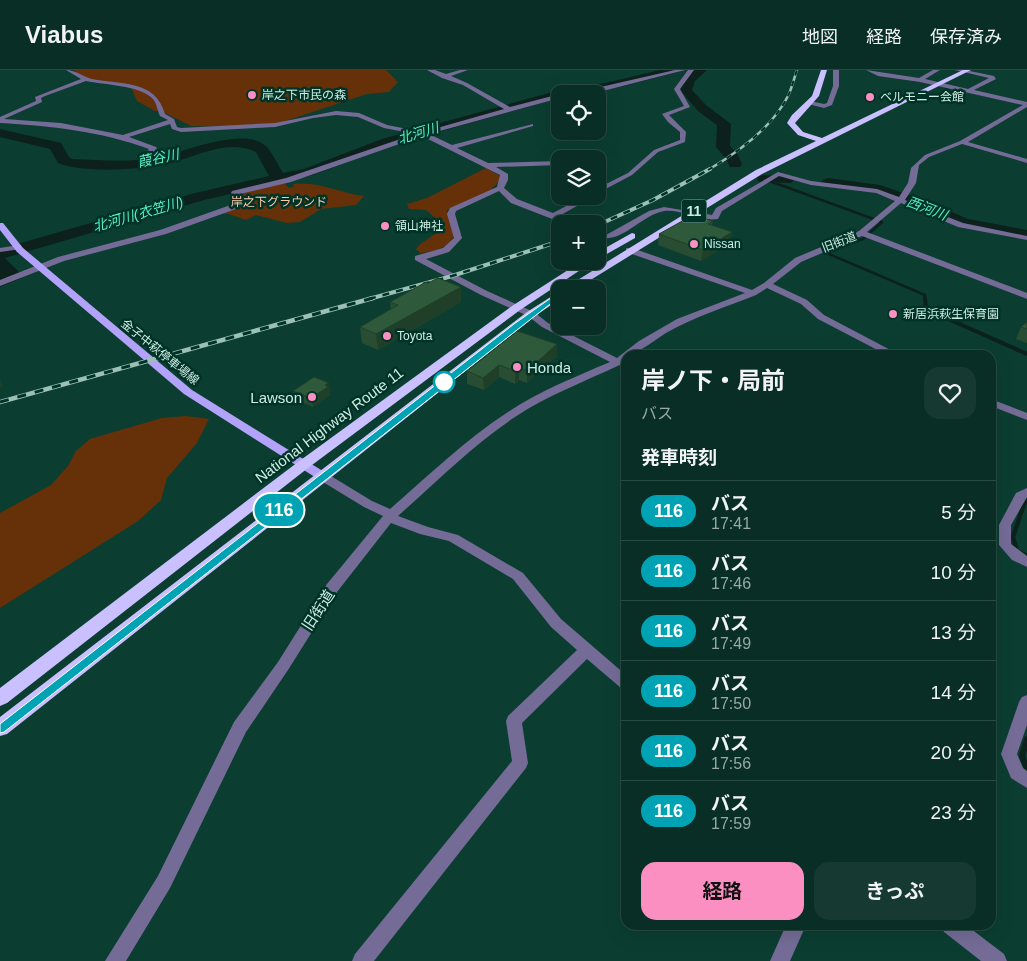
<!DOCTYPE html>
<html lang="ja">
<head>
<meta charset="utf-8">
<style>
  :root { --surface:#082e25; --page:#163a32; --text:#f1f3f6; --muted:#98a8a7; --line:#294a42; --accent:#fc8fc1 }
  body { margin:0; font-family:Helvetica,"Noto Sans JP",sans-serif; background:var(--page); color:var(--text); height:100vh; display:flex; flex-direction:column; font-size:19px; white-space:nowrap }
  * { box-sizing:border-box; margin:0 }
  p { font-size:16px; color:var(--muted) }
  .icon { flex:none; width:28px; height:28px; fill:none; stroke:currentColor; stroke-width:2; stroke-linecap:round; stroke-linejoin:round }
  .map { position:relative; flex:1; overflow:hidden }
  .sheet { position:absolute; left:621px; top:280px; width:375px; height:580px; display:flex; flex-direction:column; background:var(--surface); border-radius:15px; box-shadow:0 5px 20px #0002,0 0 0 1px var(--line) }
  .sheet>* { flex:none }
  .badge { padding:0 10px; border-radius:16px; font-size:18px; line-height:32px }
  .buttons { position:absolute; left:551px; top:15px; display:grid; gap:10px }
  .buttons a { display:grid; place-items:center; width:55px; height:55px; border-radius:10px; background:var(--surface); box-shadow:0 5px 20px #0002,0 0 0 1px var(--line); font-size:25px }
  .map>.badge { position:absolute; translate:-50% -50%; box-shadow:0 0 0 2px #fff }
  h2 { padding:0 20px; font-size:19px; line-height:45px }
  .round { display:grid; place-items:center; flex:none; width:52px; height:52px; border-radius:15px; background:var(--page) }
  .overview { display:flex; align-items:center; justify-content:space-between; height:85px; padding:0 20px }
  h1 { font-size:24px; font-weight:700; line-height:38px }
  .cta { display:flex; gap:10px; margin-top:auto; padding:10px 20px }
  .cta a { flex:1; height:58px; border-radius:15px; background:var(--accent); color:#111; font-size:20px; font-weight:700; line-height:58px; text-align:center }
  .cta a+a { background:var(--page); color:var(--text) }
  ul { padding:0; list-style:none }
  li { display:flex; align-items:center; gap:15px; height:60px; padding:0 20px; border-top:1px solid var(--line) }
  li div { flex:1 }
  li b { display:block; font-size:19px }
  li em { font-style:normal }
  li .badge { min-width:55px; font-weight:700; text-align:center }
  header { display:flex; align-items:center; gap:30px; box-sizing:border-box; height:70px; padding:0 25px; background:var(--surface); border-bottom:1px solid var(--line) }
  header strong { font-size:24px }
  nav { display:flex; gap:28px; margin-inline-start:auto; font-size:18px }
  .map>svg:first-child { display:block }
  .green { fill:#663108 }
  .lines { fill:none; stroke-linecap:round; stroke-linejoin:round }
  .stream-far3 { stroke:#0c211b; stroke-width:2.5 }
  .stream-far2 { stroke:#0c211b; stroke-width:4 }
  .stream-far1 { stroke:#0c211b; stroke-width:4.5 }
  .stream { stroke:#0c211b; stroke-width:6 }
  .river { fill:#0c211b; fill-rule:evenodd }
  .minor { fill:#746c97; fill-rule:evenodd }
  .major { fill:#b3a2fa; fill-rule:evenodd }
  .highway { fill:#cac0ff; fill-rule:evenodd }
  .rail-far2-casing { stroke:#9cc0b5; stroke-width:2.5 }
  .rail-far1-casing { stroke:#9cc0b5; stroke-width:4 }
  .rail-casing { stroke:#9cc0b5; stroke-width:4.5 }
  .rail-far2 { stroke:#003327; stroke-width:2; stroke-dasharray:5.5; stroke-linecap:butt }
  .rail-far1 { stroke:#003327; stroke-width:2.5; stroke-dasharray:7; stroke-linecap:butt }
  .rail { stroke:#003327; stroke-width:3; stroke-dasharray:9; stroke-linecap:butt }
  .wall { fill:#284d33 }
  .shaded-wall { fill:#203f29 }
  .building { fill:#2e5a3b; stroke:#203f29 }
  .line { fill:#00a3b4; stroke:#fff }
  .poi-dot { fill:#fc8fc1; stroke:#003327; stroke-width:2 }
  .stop-dot { fill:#fff; stroke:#00a3b4; stroke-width:2.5 }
  .labels { text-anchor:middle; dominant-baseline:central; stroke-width:5; stroke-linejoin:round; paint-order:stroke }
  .far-poi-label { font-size:12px; fill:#ceede2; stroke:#003327; text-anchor:start }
  .far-park-label { font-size:12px; fill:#fdc9ab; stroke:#003327 }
  .far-street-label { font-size:12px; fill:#ceede2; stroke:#003327 }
  .far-water-label { font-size:14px; font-style:italic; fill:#54eec5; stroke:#003327 }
  .shield { fill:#003327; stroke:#90b5aa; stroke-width:1 }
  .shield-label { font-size:14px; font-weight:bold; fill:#ceede2 }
  .poi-label { font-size:15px; fill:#ceede2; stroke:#003327; text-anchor:start }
  .street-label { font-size:15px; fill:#ceede2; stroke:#003327 }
</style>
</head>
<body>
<header>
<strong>Viabus</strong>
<nav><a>地図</a><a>経路</a><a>保存済み</a></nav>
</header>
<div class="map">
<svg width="1027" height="891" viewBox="0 0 1027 891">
  <rect width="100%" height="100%" fill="#0b3e31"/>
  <path class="green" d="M73 0H386L398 12 389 22 367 24 264 58 191 56 161 41H155L137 31 131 17 86 8Z
    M486 98 500 106 499 112 492 118 493 120 447 140 454 165C449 178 433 182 420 183L416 179C421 172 432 167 439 161L440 152 426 140 409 139 407 134 427 128Z
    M284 113 289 118 294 117 293 114C319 111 339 123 364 126L356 135 321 139 300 152 287 153 256 145 246 150 229 144 222 143 246 135 249 131 241 123Z
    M186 346 209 349 197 373 167 408 161 430 138 451 0 538V443L51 415 68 396 76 381 90 369 162 348Z"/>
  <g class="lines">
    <path class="stream-far3" d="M764 109 882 152 863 169 831 180 829 184 925 225V229"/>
    <path class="stream-far2" d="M925 228 926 239 1027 284"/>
    <path class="stream-far1" d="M1027 431 1024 434 1013 467 1017 481 1027 486"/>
    <path class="stream" d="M1027 669 1022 686 1027 698"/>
    <path class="river" d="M660 0H680L678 2C639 12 601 24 560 24V28L392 75 313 105 204 130 5 188 22 205 19 209 0 217V179L195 123 269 106 256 82C226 67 191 90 162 95 137 100 81 103 58 93L50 79 0 67V59L61 73 69 87 72 89C101 90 131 93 160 87 184 82 246 55 267 77 273 84 278 95 283 103L304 99 382 69 556 21 605 13Z
      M694 0H707L695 11 692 20 706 35 731 54 730 76 738 85 742 94 740 97H730L726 89 716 77 717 55 698 41 680 20 686 8Z
      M764 105 791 107 794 110 791 113 759 112 757 109 759 106Z
      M828 108 880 115 924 130 968 149 1027 160V170L958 156 912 136 873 122 823 116 820 113 823 110Z"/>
    <path class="minor" d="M66 0C76 0 83 7 92 9 121 15 155 9 165 44L174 49 177 57 181 58 275 53 336 41 359 43 387 55 423 62 504 39 463 15 442 8 427 0H435L446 4 460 0H468L451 6 467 13 510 37 560 24V28L429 64 452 75 533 54V56L457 78 488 93 560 91V95L496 97 508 104V110L504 118 517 129 553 143 585 126H595L559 146 576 154H565L511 133 499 121 456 141 455 144 462 168 449 182 426 189 487 221 534 242 548 253 617 288 639 271 677 249 745 223 626 182V178H632L752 220 764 213 795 188 859 161 895 131 876 123 811 115 779 106 722 141 718 149C699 152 682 139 664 141 641 145 621 175 598 167V163L606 165 649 141 664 137 712 145 716 138 778 102 811 111 877 119 899 127 908 113 911 98 925 85 960 71 1023 35 920 12 878 6 866 0 919 8 933 0H940L925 9 968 19 989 8 955 0H965L994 6 996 9 974 20 1027 32V37L968 72 1027 89V93L962 74 929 87 919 95 916 113 905 130 963 153 1027 166V170L958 157 901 133 867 162 1027 223V229L862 166 801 192 773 214 807 230 824 245 900 285H887L818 249 801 234 767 218 756 225C726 237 694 247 666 263 656 269 637 285 626 285V291L622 294C586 311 548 325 515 347 473 375 436 412 398 446L428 457 458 465 523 503 561 549 626 605V620L621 618 587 589 522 653 528 693 526 698 374 891H352L355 884 512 691 506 651 508 646 577 580 551 557 513 509 449 471 420 464 391 453 337 522 288 600 246 662 170 818 126 891H105L158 806 234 652 278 592 327 514 383 446 364 437 318 409 316 406 318 403H326L372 431 390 439C428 406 465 370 508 342 539 321 575 307 610 292L542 257 528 246 481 225 415 190V186L443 178 454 168 447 144 450 138 497 117 500 105 422 66 291 112 240 124 248 133 247 135 166 164 64 191 0 216V210L58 187 160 160 239 132 231 123 232 121 286 108 415 64 384 58 358 47 336 45 313 48 275 57 181 62 172 59 170 54 129 67 156 77 157 78 154 82 164 87V89L162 90 147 83 146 82 149 79C100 61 51 56 0 53V47L36 31 35 27 81 9ZM86 11C105 15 138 15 152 28 157 33 157 40 160 46L168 50 123 65 61 53 4 49 42 32 41 28 45 26Z
      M675 0H685L595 23 570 24Z
      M688 0H694L680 19 690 37 669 45 686 62 685 72 658 82 632 105 598 123V118L628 103 654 80 680 70V62L668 52 662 44 684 36 674 19Z
      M833 0H839V16L832 35 824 38 808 34 810 31 824 34 827 33 833 16Z
      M18 175H21V179L0 182V178Z
      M991 329 1027 343V350L991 336Z
      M1027 418V427L1011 455V474L1027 486V497L1012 490 999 475V455L1016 423Z
      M1027 625V655L1017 684 1023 698 1027 701V718L1011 708 1001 684 1019 632 1022 627Z
      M786 855H806L790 891H770Z
      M941 855H966L1004 884 1007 891H981L944 862Z"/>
    <path class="major" d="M0 153H3L23 178 192 320 326 403 328 406 326 409H318L184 324 17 182 0 160Z"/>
    <path class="highway" d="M821 0H827L819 26 795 53 803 62 822 68 963 0H971L762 104 576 219H563L756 100 816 71 798 65 787 53 792 45 812 26Z
      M632 163 635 164V168L598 189V182Z
      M582 191H594L520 240 308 398 7 633 0 636V618L298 392 512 236Z
      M560 221V229L535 246 7 664 0 666V647L527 242Z"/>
    <defs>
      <path id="rail-far2" d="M708 100C737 83 772 58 788 26 792 18 794 8 797 0"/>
      <path id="rail-far1" d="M598 155 653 130 710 99
        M369 229 452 206 560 171"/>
      <path id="rail" d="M0 332 373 228"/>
    </defs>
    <use href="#rail-far2" class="rail-far2-casing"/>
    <use href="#rail-far1" class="rail-far1-casing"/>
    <use href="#rail" class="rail-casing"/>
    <use href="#rail-far2" class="rail-far2"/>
    <use href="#rail-far1" class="rail-far1"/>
    <use href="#rail" class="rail"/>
  </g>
  <path class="wall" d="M713 151 712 155 732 162 730 173 701 191 658 175 659 164Z
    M428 213 461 217V232L378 280 362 273 360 257 391 239 390 232Z
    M1027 252V273L1016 269 1021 257Z
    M557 274V286L527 313 519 310 515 314 499 307 484 320 467 314V301Z
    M293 321H330L329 322 330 325 313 337 295 329Z"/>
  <path class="shaded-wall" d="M732 162 730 173 701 191 703 180Z
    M461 217V232L378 280 376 264Z
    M557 274V286L527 313V301Z
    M499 295V307L484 320 483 308Z
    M519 298V310L515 314V301Z
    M0 309 3 316 0 318Z
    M329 313 330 321 329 322 330 325 313 337 311 328Z"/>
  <path class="building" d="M693 145 713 151 708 154 732 162 703 180 659 164Z
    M438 208 461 217 376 264 360 257 398 235 390 232 426 212 428 213Z
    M1027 252V259L1021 257Z
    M517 261 557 274 527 301 519 298 515 301 499 295 483 308 467 301Z
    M314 307 329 313 325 315 328 317 311 328 293 321Z"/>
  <path class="line" d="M558 223 563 224 4 662 0 663V654L514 254Z"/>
  <g class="poi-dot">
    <circle cx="252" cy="25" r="5"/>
    <circle cx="870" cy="27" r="5"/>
    <circle cx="385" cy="156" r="5"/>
    <circle cx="694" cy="174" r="5"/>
    <circle cx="893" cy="244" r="5"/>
    <circle cx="387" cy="266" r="5"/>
    <circle cx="517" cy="297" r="5"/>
    <circle cx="312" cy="327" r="5"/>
  </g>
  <circle class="stop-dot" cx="444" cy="312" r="10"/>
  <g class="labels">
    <g class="far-poi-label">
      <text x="262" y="25">岸之下市民の森</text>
      <text x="880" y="27">ベルモニー会館</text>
      <text x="395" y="156">領山神社</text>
      <text x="704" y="174">Nissan</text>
      <text x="903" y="244">新居浜萩生保育園</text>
      <text x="397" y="266">Toyota</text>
    </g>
    <g class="far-park-label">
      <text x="279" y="132">岸之下グラウンド</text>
    </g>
    <g class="far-street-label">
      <text transform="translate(839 172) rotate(-21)">旧街道</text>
      <text transform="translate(160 282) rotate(39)">金子中萩停車場線</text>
    </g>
    <g class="far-water-label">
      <text transform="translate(418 63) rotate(-17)">北河川</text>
      <text transform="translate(158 88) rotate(-12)">葭谷川</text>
      <text transform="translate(927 138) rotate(21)">西河川</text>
      <text transform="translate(138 144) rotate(-16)">北河川(衣笠川)</text>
    </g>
    <rect class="shield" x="681.5" y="129.5" width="25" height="23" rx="4"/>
    <g class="shield-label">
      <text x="694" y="141">11</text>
    </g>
    <g class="poi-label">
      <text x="527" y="297">Honda</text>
      <text x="302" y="327" text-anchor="end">Lawson</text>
    </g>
    <g class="street-label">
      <text transform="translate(329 355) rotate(-37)">National Highway Route 11</text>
      <text transform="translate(318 540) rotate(-57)">旧街道</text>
    </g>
  </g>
</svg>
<div class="buttons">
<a><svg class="icon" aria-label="locate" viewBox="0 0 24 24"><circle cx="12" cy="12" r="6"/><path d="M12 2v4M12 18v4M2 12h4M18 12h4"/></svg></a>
<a><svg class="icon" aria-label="layers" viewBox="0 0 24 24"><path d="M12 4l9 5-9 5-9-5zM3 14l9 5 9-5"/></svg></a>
<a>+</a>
<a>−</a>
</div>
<b class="badge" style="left:279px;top:440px;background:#00a3b4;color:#fff">116</b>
<section class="sheet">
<div class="overview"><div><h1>岸ノ下・局前</h1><p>バス</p></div><a class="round"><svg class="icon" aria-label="heart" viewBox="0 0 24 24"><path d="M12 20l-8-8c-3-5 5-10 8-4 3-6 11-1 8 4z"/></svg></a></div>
<h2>発車時刻</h2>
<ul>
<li><span class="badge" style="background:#00a3b4;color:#fff">116</span><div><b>バス</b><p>17:41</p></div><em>5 分</em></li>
<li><span class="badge" style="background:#00a3b4;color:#fff">116</span><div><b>バス</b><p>17:46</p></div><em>10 分</em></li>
<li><span class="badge" style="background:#00a3b4;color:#fff">116</span><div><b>バス</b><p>17:49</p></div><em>13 分</em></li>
<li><span class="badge" style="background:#00a3b4;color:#fff">116</span><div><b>バス</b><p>17:50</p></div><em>14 分</em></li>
<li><span class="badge" style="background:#00a3b4;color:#fff">116</span><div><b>バス</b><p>17:56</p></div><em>20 分</em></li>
<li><span class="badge" style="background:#00a3b4;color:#fff">116</span><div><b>バス</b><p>17:59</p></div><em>23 分</em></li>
</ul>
<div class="cta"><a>経路</a><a>きっぷ</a></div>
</section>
</div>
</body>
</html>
